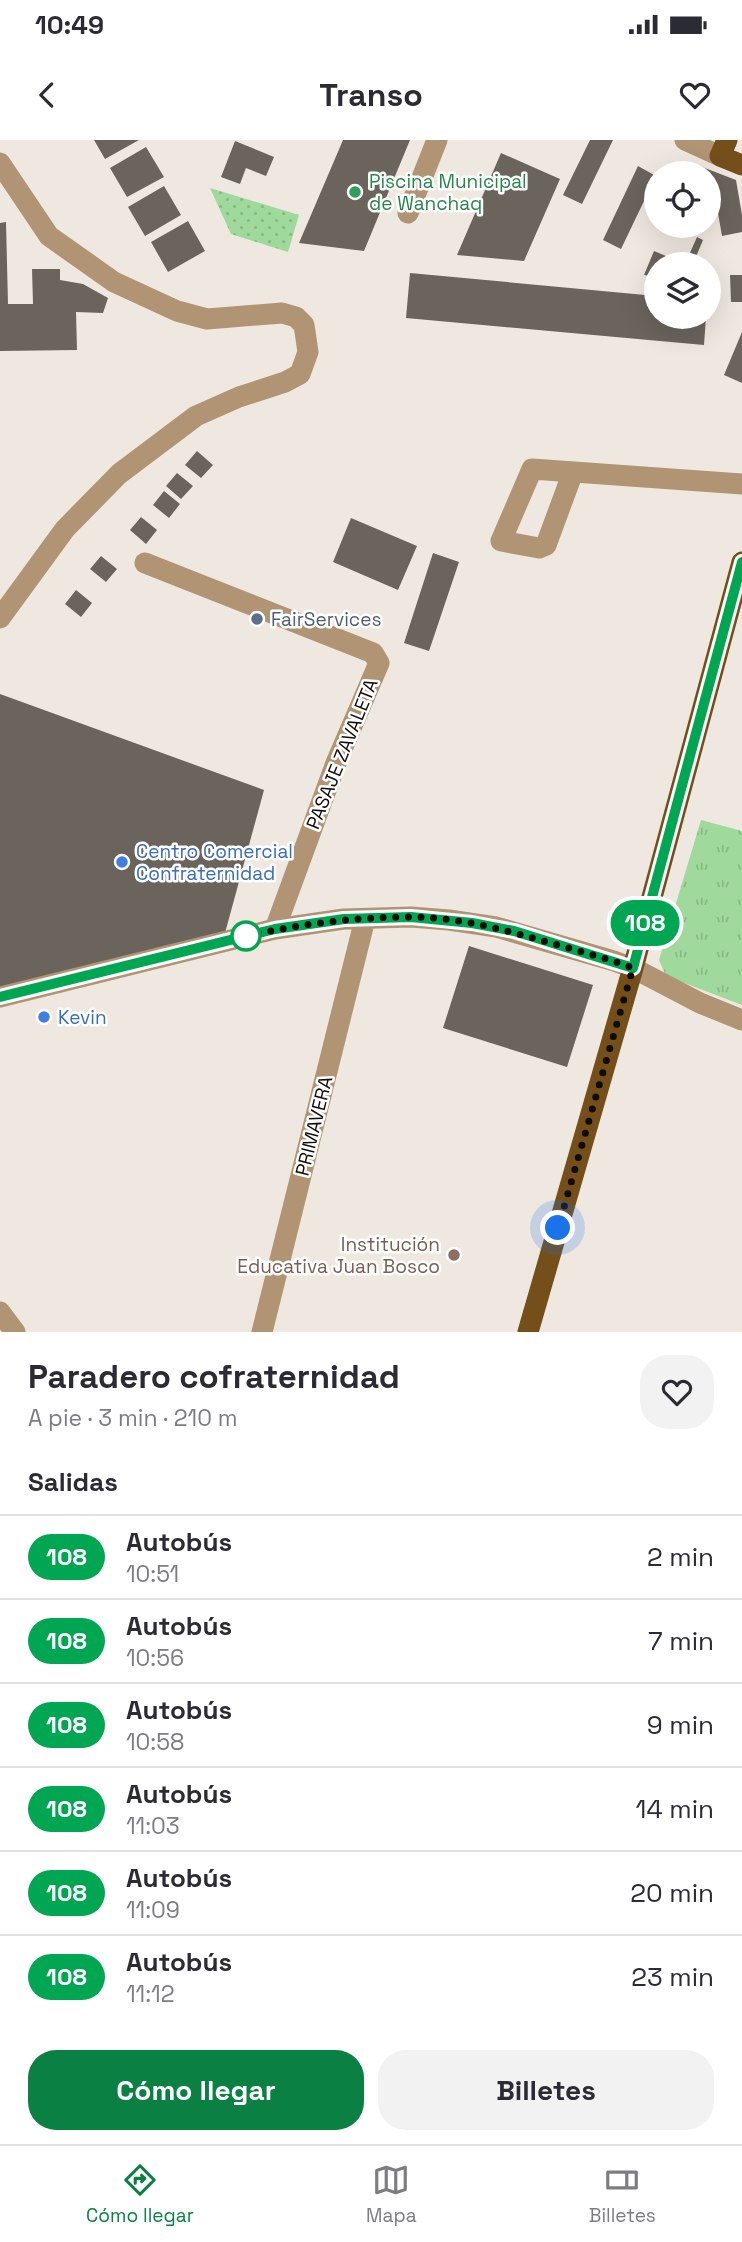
<!DOCTYPE html>
<html lang="es">
<head>
<meta charset="utf-8">
<style>
  :root { --surface:#fff; --page:#f2f2f3; --text:#2b2b33; --muted:#7c7c81; --line:#e1e1e2; --accent:#0b8043 }
  body { margin:0; font-family:"Space Grotesk",sans-serif; background:var(--page); color:var(--text); height:100vh; display:flex; flex-direction:column; font-size:26px; white-space:nowrap }
  * { box-sizing:border-box; margin:0 }
  p { font-size:23px; color:var(--muted) }
  .icon { flex:none; width:38px; height:38px; fill:none; stroke:currentColor; stroke-width:2; stroke-linecap:round; stroke-linejoin:round }
  .map { position:relative; height:1192px; overflow:hidden }
  .panel { display:flex; flex-direction:column; background:var(--surface); flex:1 }
  .panel>* { flex:none }
  .badge { padding:0 14px; border-radius:23px; font-size:24px; line-height:46px }
  .buttons { position:absolute; left:644px; top:21px; display:grid; gap:14px }
  .buttons a { display:grid; place-items:center; width:77px; height:77px; border-radius:50%; background:var(--surface); box-shadow:0 7px 28px #0002; font-size:35px }
  .you { position:absolute; width:35px; height:35px; margin:-18px; border:5px solid #fff; border-radius:50%; background:#1a73e8; box-shadow:0 0 0 10px #1a73e833 }
  .map>.badge { position:absolute; translate:-50% -50%; box-shadow:0 0 0 4px #fff }
  h2 { padding:0 28px; font-size:26px; line-height:63px }
  .round { display:grid; place-items:center; flex:none; width:74px; height:74px; border-radius:28px; background:var(--page) }
  .headline { display:flex; align-items:center; justify-content:space-between; height:119px; padding:0 28px }
  h1 { font-size:33px; font-weight:700; line-height:52px }
  .primary-button { display:flex; gap:14px; margin-top:auto; padding:14px 28px }
  .primary-button a { flex:1; height:80px; border-radius:28px; background:var(--accent); color:#fff; font-size:28px; font-weight:700; line-height:80px; text-align:center }
  .primary-button a+a { background:var(--page); color:var(--text) }
  ul { padding:0; list-style:none }
  li { display:flex; align-items:center; gap:21px; height:84px; padding:0 28px; border-top:2px solid var(--line) }
  li div { flex:1 }
  li b { display:block; font-size:26px }
  li em { font-style:normal }
  li .badge { min-width:77px; font-weight:700; text-align:center }
  .status { display:flex; justify-content:space-between; align-items:center; height:49px; padding:0 35px; background:var(--surface); direction:ltr }
  .status svg { height:19px; fill:currentColor }
  header { display:flex; justify-content:space-between; align-items:center; height:91px; padding:0 28px; background:var(--surface); font-size:32px; font-weight:700 }
  .tabs { display:flex; justify-content:space-around; align-items:center; height:98px; border-top:2px solid var(--line); background:var(--surface); font-size:19px; color:var(--muted) }
  .tabs a { display:grid; justify-items:center; gap:4px }
  .tabs .selected { color:var(--accent) }
  .map>svg:first-child { display:block }
  .grass { fill:url(#grass-dots) }
  .park { fill:url(#park-tufts) }
  .building { fill:#6a645d }
  .lines { fill:none; stroke-linecap:round; stroke-linejoin:round }
  .minor { stroke:#b09474; stroke-width:21 }
  .major { stroke:#754f1a; stroke-width:21 }
  .line-casing { stroke:#fff; stroke-width:16 }
  .line { stroke:#00a651; stroke-width:10 }
  .walk { stroke:#0f0c0a; stroke-width:7; stroke-dasharray:0 12.6 }
  .leisure-dot { fill:#2e9e5b; stroke:#fff; stroke-width:2.5 }
  .service-dot { fill:#5c6f8a; stroke:#fff; stroke-width:2.5 }
  .shop-dot { fill:#3f7fe0; stroke:#fff; stroke-width:2.5 }
  .stop-dot { fill:#fff; stroke:#00a651; stroke-width:3.5 }
  .education-dot { fill:#8d6e63; stroke:#fff; stroke-width:2.5 }
  .labels { text-anchor:middle; dominant-baseline:central; stroke-width:5; stroke-linejoin:round; paint-order:stroke }
  .leisure-label { font-size:19px; fill:#27864d; stroke:#fff; text-anchor:start }
  .service-label { font-size:19px; fill:#4e5e75; stroke:#fff; text-anchor:start }
  .street-label { font-size:19px; fill:#0f0c0a; stroke:#fff }
  .shop-label { font-size:19px; fill:#366cbe; stroke:#fff; text-anchor:start }
  .education-label { font-size:19px; fill:#785e54; stroke:#fff; text-anchor:end }
</style>
</head>
<body>
<div class="status"><b>10:49</b><svg viewBox="0 0 49 12"><path d="M0 12V9h3v3zM5 12V6h3v6zM10 12V3h3v9zM15 12V0h3v12zM26 1h20v11H26zM47 4h2v5h-2z"/></svg></div>
<header><svg class="icon" aria-label="back" viewBox="0 0 24 24"><path d="M15 5l-7 7 7 7"/></svg>Transo<svg class="icon" aria-label="heart" viewBox="0 0 24 24"><path d="M12 20l-8-8c-3-5 5-10 8-4 3-6 11-1 8 4z"/></svg></header>
<div class="map">
<svg width="742" height="1192" viewBox="0 0 742 1192">
  <defs>
    <pattern id="grass-dots" width="8" height="8" patternUnits="userSpaceOnUse" patternTransform="scale(1.75)"><rect width="8" height="8" fill="#9fd99c"/><path d="M2 2h.1M6 6h.1" fill="none" stroke="#88b985" stroke-width="1.8" stroke-linecap="round"/></pattern>
    <pattern id="park-tufts" width="24" height="20" patternUnits="userSpaceOnUse" patternTransform="scale(1.75)"><rect width="24" height="20" fill="#9fd99c"/><path d="M3 7l-1-3M5 7V3M7 7l1-3M15 17l-1-3M17 17v-4M19 17l1-3" fill="none" stroke="#88b985"/></pattern>
  </defs>
  <rect width="100%" height="100%" fill="#efe8e0"/>
  <path class="grass" d="M210 48 299 75 288 112 231 94Z"/>
  <path class="park" d="M701 680 742 691V865L666 836 659 820Z"/>
  <path class="building" d="M94 0H139L105 19Z
    M343 0H410L364 111 299 103Z
    M590 0H613L582 64 563 55Z
    M235 1 274 17 266 36 246 28 240 44 221 37Z
    M146 7 164 37 127 57 110 28Z
    M501 13 560 39 524 121 457 115Z
    M697 25 736 40 742 75V92L722 96 715 56 709 54V33H694Z
    M638 26 656 36 621 109 603 100Z
    M164 46 181 75 145 96 128 67Z
    M188 81 205 111 168 132 151 102Z
    M6 82 8 164H33L32 129H60V140L83 144 108 158 103 173 76 172 77 210 0 211V83Z
    M697 97 703 100 693 124H656V137L644 135 654 111 685 124Z
    M410 133 656 156V177H706L704 205 406 178Z
    M730 135H742V162H731Z
    M742 192V243L724 235Z
    M197 311 213 325 201 338 185 325Z
    M177 333 193 346 181 359 166 346Z
    M164 351 180 364 169 378 153 365Z
    M141 377 157 390 146 404 130 390Z
    M351 378 417 406 398 450 333 422Z
    M433 413 459 422 429 511 404 503Z
    M101 416 117 429 106 442 90 429Z
    M76 450 92 463 81 477 65 464Z
    M0 554 264 650 225 793 0 848Z
    M469 806 593 845 567 927 443 888Z"/>
  <g class="lines">
    <path class="minor" d="M685 0 720 16
      M0 23 49 96 114 142 177 171 207 179 282 173 296 177 304 185 308 212 300 234 285 242 239 257 196 276 119 334 65 389 0 478
      M408 73 437 0
      M573 332 546 405 539 408 501 401 532 329 742 344
      M145 423 373 513 379 523 336 623 275 789
      M0 857 275 789 344 779 411 777 449 780 496 787 614 821 633 828 700 863 742 880
      M0 1172 15 1192
      M262 1192 365 779"/>
    <path class="major" d="M727 0 720 16 742 25
      M528 1192 633 828 742 422"/>
  </g>
  <g class="lines">
    <defs>
      <path id="line" d="M0 857 275 789 344 779 411 777 472 783 514 791 633 828 742 422"/>
    </defs>
    <use href="#line" class="line-casing"/>
    <use href="#line" class="line"/>
    <path class="walk" d="M246 796C301 784 354 777 410 777 459 777 505 790 551 803 579 811 606 818 633 828L558 1088"/>
  </g>
  <circle class="leisure-dot" cx="355" cy="52" r="7"/>
  <circle class="service-dot" cx="257" cy="479" r="7"/>
  <g class="shop-dot">
    <circle cx="122" cy="722" r="7"/>
    <circle cx="44" cy="877" r="7"/>
  </g>
  <circle class="stop-dot" cx="246" cy="796" r="14"/>
  <circle class="education-dot" cx="454" cy="1115" r="7"/>
  <g class="labels">
    <g class="leisure-label">
      <text x="369" y="41">Piscina Municipal<tspan x="369" dy="22">de Wanchaq</tspan></text>
    </g>
    <g class="service-label">
      <text x="271" y="479">FairServices</text>
    </g>
    <g class="street-label">
      <text transform="translate(342 614) rotate(-68)">PASAJE ZAVALETA</text>
      <text transform="translate(314 986) rotate(-76)">PRIMAVERA</text>
    </g>
    <g class="shop-label">
      <text x="136" y="711">Centro Comercial<tspan x="136" dy="22">Confraternidad</tspan></text>
      <text x="58" y="877">Kevin</text>
    </g>
    <g class="education-label">
      <text x="440" y="1104">Institución<tspan x="440" dy="22">Educativa Juan Bosco</tspan></text>
    </g>
  </g>
</svg>
<div class="buttons">
<a><svg class="icon" aria-label="locate" viewBox="0 0 24 24"><circle cx="12" cy="12" r="6"/><path d="M12 2v4M12 18v4M2 12h4M18 12h4"/></svg></a>
<a><svg class="icon" aria-label="layers" viewBox="0 0 24 24"><path d="M12 4l9 5-9 5-9-5zM3 14l9 5 9-5"/></svg></a>
</div>
<div class="you" style="left:558px;top:1088px"></div>
<b class="badge" style="left:645px;top:783px;background:#00a651;color:#fff">108</b>
</div>
<section class="panel">
<div class="headline"><div><h1>Paradero cofraternidad</h1><p>A pie · 3 min · 210 m</p></div><a class="round"><svg class="icon" aria-label="heart" viewBox="0 0 24 24"><path d="M12 20l-8-8c-3-5 5-10 8-4 3-6 11-1 8 4z"/></svg></a></div>
<h2>Salidas</h2>
<ul>
<li><span class="badge" style="background:#00a651;color:#fff">108</span><div><b>Autobús</b><p>10:51</p></div><em>2 min</em></li>
<li><span class="badge" style="background:#00a651;color:#fff">108</span><div><b>Autobús</b><p>10:56</p></div><em>7 min</em></li>
<li><span class="badge" style="background:#00a651;color:#fff">108</span><div><b>Autobús</b><p>10:58</p></div><em>9 min</em></li>
<li><span class="badge" style="background:#00a651;color:#fff">108</span><div><b>Autobús</b><p>11:03</p></div><em>14 min</em></li>
<li><span class="badge" style="background:#00a651;color:#fff">108</span><div><b>Autobús</b><p>11:09</p></div><em>20 min</em></li>
<li><span class="badge" style="background:#00a651;color:#fff">108</span><div><b>Autobús</b><p>11:12</p></div><em>23 min</em></li>
</ul>
<div class="primary-button"><a>Cómo llegar</a><a>Billetes</a></div>
</section>
<nav class="tabs">
<a class="selected"><svg class="icon" aria-label="directions" viewBox="0 0 24 24"><path d="M12 3l9 9-9 9-9-9zM9 14v-3h6M13 9l2 2-2 2"/></svg>Cómo llegar</a>
<a><svg class="icon" aria-label="map" viewBox="0 0 24 24"><path d="M3 6l6-2 6 2 6-2v14l-6 2-6-2-6 2zM9 4v14M15 6v14"/></svg>Mapa</a>
<a><svg class="icon" aria-label="tickets" viewBox="0 0 24 24"><path d="M3 7h18v10H3zM15 7v10"/></svg>Billetes</a>
</nav>
</body>
</html>
